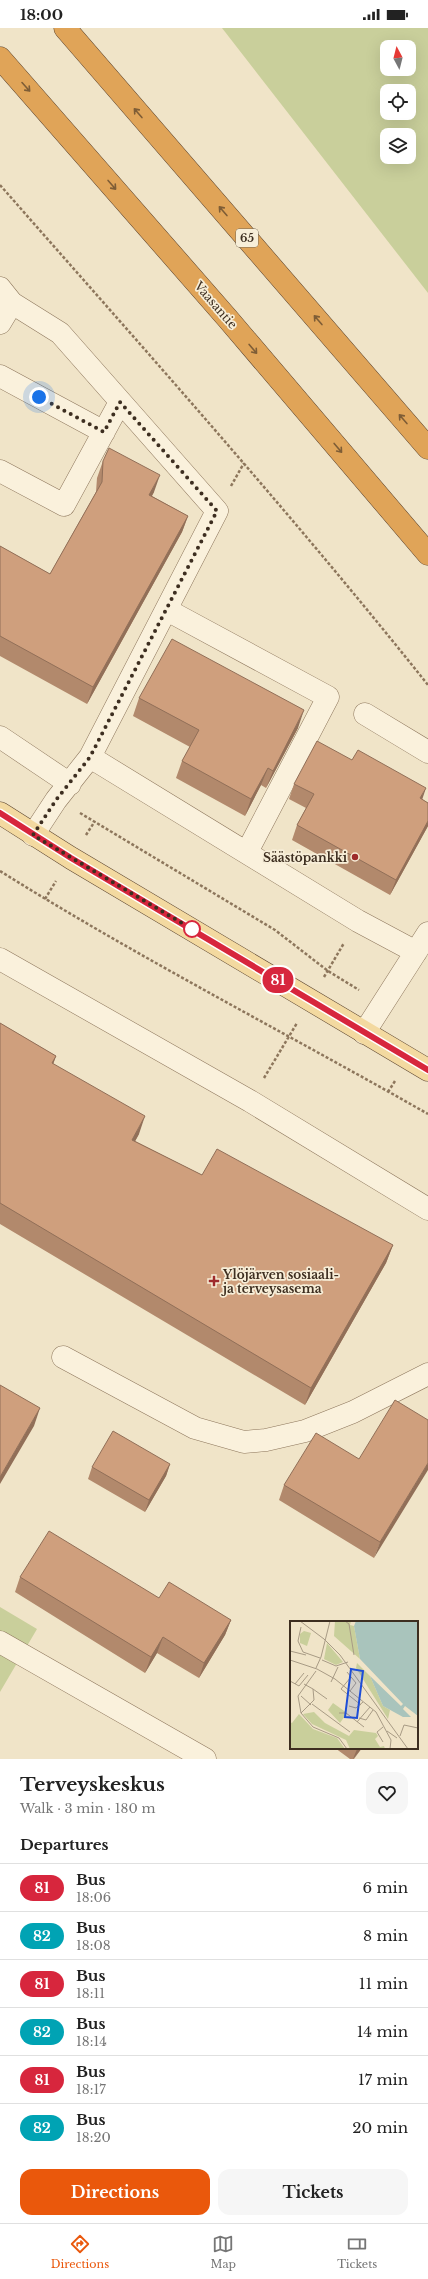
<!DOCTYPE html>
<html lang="en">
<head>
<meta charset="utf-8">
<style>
  :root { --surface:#fff; --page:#f6f6f6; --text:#222; --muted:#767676; --line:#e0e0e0; --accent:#ea580c }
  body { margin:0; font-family:"Libre Baskerville",serif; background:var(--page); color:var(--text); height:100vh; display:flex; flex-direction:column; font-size:15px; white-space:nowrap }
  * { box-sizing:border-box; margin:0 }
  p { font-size:13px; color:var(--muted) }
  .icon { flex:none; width:22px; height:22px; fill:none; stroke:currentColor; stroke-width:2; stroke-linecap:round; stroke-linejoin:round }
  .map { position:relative; height:1731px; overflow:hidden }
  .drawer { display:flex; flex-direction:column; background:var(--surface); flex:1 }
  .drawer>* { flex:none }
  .badge { padding:0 8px; border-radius:13px; font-size:14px; line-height:26px }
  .needle { width:26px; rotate:353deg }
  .tools { position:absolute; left:380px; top:12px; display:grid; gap:8px }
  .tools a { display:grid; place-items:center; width:36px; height:36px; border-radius:8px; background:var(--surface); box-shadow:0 4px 16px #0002; font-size:20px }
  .you { position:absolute; width:20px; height:20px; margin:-10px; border:3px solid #fff; border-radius:50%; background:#1a73e8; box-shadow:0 0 0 6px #1a73e833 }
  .map>.badge { position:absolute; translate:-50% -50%; box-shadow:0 0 0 2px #fff }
  h2 { padding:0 20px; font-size:15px; line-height:36px }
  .round { display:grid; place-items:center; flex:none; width:42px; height:42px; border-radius:12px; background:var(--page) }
  .headline { display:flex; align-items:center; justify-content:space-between; height:68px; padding:0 20px }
  h1 { font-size:19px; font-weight:800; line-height:30px }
  .button { display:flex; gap:8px; margin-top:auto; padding:8px 20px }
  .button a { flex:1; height:46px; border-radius:12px; background:var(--accent); color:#fff; font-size:16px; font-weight:800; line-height:46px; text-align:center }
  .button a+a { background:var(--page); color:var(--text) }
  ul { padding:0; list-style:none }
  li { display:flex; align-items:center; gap:12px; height:48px; padding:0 20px; border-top:1px solid var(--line) }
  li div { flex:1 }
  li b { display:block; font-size:15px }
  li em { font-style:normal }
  li .badge { min-width:44px; font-weight:700; text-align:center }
  .status { display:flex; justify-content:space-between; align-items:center; height:28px; padding:0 20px; background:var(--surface); direction:ltr }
  .status svg { height:11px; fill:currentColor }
  .dock { display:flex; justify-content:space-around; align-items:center; height:56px; border-top:1px solid var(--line); background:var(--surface); font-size:11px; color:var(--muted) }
  .dock a { display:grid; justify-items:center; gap:2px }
  .dock .active { color:var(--accent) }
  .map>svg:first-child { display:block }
  .green { fill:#c9cf9b; fill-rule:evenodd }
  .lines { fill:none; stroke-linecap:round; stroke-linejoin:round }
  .minor-casing { stroke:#8d765c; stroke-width:23 }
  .major-casing { stroke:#5b4430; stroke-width:23 }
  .highway-casing { stroke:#5b4430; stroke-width:23 }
  .path { stroke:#8d765c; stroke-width:2.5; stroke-dasharray:3 2; stroke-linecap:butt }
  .minor { stroke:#faf1dc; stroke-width:22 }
  .major { stroke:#f3d9a0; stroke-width:22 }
  .highway { stroke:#e0a458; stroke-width:22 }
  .wall { fill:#b2896c }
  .shaded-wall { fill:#916f58 }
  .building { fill:#cf9f7d; stroke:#916f58 }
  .oneway { stroke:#7e5d36 }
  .line-casing { stroke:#fff; stroke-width:9 }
  .line { stroke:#d7263d; stroke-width:6 }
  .walk { stroke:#3d2e20; stroke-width:4; stroke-dasharray:0 7.2 }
  .poi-dot { fill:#9e2a2b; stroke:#f7eed8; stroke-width:1.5 }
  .stop-dot { fill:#fff; stroke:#d7263d; stroke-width:2 }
  .labels { text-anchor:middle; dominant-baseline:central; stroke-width:3.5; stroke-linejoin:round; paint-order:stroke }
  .shield { fill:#f7eed8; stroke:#756857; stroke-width:1 }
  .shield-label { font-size:11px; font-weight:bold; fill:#3d2e20 }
  .street-label { font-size:12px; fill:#3d2e20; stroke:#f7eed8 }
  .poi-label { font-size:12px; font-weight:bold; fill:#3d2e20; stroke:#f7eed8; text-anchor:end }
  .inset-road { fill:none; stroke:#a89b85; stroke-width:1 }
  .view { fill:#1d4ed8; fill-opacity:0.15; stroke:#1d4ed8; stroke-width:2 }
  .inset-edge { fill:none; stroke:#3d2e20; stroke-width:2 }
</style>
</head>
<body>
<div class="status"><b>18:00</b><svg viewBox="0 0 49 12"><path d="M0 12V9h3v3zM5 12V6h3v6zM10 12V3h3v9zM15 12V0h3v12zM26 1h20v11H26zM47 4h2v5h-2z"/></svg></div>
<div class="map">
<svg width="428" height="1731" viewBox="0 0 428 1731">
  <rect width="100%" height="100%" fill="#f0e4c8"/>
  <path class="green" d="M222 0H428V265ZM387 19H409V41H387ZM387 63H409V85H387ZM387 107H409V129H387Z
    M0 1579 37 1601 0 1664Z"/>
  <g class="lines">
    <defs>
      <path id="minor" d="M0 260 12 275 60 305 217 483 90 729 56 772 33 807
        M0 295 12 275
        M0 348 104 404
        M0 443 64 477 120 374
        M167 582 328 669 247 824
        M365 686 428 724
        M0 709 70 756
        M90 729 358 893 416 924
        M0 931 250 1073 428 1181
        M364 1005 428 905
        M63 1329 195 1400 244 1414 266 1412 305 1403 353 1384 428 1346
        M0 1614 205 1731"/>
      <path id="major" d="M0 785 71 830 428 1042"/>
      <path id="highway" d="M65 0 428 420
        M0 30 228 291 428 526"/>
    </defs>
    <use href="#minor" class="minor-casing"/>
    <use href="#major" class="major-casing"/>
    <use href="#highway" class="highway-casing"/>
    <path class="path" d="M0 157C145 322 291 485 428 657
      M231 458 244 435
      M80 785 275 902 328 943 359 962
      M86 807 95 793
      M0 843C139 930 286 1005 428 1086
      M45 871 56 853
      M324 949 344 915
      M264 1050 297 995
      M388 1064 395 1053"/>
    <use href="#minor" class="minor"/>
    <use href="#major" class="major"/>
    <use href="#highway" class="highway"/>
  </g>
  <path class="wall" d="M103 433 154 464 152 468 188 488 182 504 87 676 0 628V518L50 546 96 464 97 450Z
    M139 670 298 700 266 760 261 757 245 788 176 750 182 733 190 719 133 688Z
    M294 756 422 771 428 775V798L390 867 292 812 297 797 306 780 289 771Z
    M0 995 56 1028 53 1036 139 1106 135 1113 202 1147 393 1217 386 1235 305 1377 0 1196Z
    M428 1392 374 1530 279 1472 284 1457 359 1431Z
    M170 1436 166 1448 145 1484 88 1451 92 1439Z
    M20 1549 159 1570 231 1592 225 1607 199 1650 157 1625 145 1645 15 1564Z
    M335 1720H362L354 1731H350Z"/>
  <path class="shaded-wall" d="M160 447 154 464 143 483 149 467Z
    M188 488 182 504 87 676 93 659Z
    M304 682 298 700 266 760 273 743Z
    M268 740 261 757 245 788 251 771Z
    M426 760 421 775 420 770Z
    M428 793V798L390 867 396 852Z
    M56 1028 50 1045 52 1035Z
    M145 1088 139 1106 126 1130 132 1112Z
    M393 1217 386 1235 305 1377 311 1360Z
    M40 1380 34 1398 0 1456V1449Z
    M428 1435V1442L374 1530 380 1514Z
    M170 1436 166 1448 145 1484 149 1472Z
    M231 1592 225 1607 199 1650 204 1635Z
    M163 1609 157 1625 145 1645 151 1629Z
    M357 1720H362L353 1731 357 1721Z"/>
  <path class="building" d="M109 420 160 447 149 467 188 488 93 659 0 608V518L50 546 102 454 103 433Z
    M172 611 304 682 273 743 268 740 251 771 182 733 199 702 139 670Z
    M317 713 352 732 358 722 426 760 420 770 428 775V793L396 852 297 797 314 766 294 756Z
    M0 995 56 1028 52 1035 145 1088 132 1112 202 1147 217 1121 393 1217 311 1360 0 1175Z
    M0 1357 40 1380 0 1449Z
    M395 1372 428 1392V1435L380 1514 284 1457 316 1405 359 1431Z
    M113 1403 170 1436 149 1472 92 1439Z
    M49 1503 159 1570 169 1554 231 1592 204 1635 163 1609 151 1629 20 1549Z"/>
  <defs><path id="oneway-shaft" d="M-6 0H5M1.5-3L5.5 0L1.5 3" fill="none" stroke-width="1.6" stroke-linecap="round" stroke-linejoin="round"/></defs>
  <g class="oneway">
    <use href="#oneway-shaft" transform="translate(26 59) rotate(48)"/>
    <use href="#oneway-shaft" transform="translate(138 85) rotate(-131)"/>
    <use href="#oneway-shaft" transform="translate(112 157) rotate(49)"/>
    <use href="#oneway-shaft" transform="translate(223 183) rotate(-131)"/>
    <use href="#oneway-shaft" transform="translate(318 292) rotate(-131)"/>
    <use href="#oneway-shaft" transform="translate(253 321) rotate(50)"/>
    <use href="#oneway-shaft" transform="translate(403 391) rotate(-131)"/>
    <use href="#oneway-shaft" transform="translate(338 420) rotate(50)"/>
  </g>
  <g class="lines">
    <defs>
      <path id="line" d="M0 785 71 830 428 1042"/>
    </defs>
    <use href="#line" class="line-casing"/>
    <use href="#line" class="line"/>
    <path class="walk" d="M39 369 104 404 120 374 217 483 90 729 56 772 33 807 192 901"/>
  </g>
  <g class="poi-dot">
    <circle cx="355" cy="829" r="4"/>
    <path d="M212 1247h4v4h4v4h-4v4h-4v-4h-4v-4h4z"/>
  </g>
  <circle class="stop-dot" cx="192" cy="901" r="8"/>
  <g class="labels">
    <rect class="shield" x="236" y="201" width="22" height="18" rx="3"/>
    <g class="shield-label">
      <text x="247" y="210">65</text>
    </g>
    <g class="street-label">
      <text transform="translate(216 277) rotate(49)">Vaasantie</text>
    </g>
    <g class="poi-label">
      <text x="347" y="829">Säästöpankki</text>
      <text x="223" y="1246" text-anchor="start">Ylöjärven sosiaali-<tspan x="223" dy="14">ja terveysasema</tspan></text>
    </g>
  </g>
  <g transform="translate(290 1593)">
    <rect width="128" height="128" fill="#f0e4c8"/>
    <path d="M45 0H61L60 4 64 5 70 38 44 15ZM14 10 21 12 17 25 10 22V13ZM37 22 53 41 46 44 34 38ZM67 42 80 55 93 85 100 89 98 98 66 47ZM43 82 57 92 50 102 38 89ZM24 91 35 102 59 115 64 109 86 112 88 115 85 118 90 126 94 125 95 128H60L56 119 22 103 13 93ZM9 93 23 108 47 117 55 128H0V101L2 102Z" fill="#c9cf9b"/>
    <path d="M66 0H128V95L115 85 113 88 121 96H113L93 85 80 55 111 85 113 83 70 38 64 5Z" fill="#a9c4bc"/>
    <path class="inset-road" d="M10 0 34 18 50 34 118 128M55 0 59 3 64 34M11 6 8 20 13 31 30 37M0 30 16 34M31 36 40 0M0 39 27 48M32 39 46 45 58 41M26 47 31 36M27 48 45 58 86 91 101 119 100 128M26 50 8 75 11 92 23 106 49 117 57 128M57 51 66 62 60 70M61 56 51 68 71 84M0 60 9 65 18 54M41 61 48 46M5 63 14 52M23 68 37 78M11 75 21 84M22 83 60 111M59 85 66 87 73 81M11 92 24 79 23 68 14 63M49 92H56L74 106M69 97 76 99 83 89M67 101 80 86M97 110 107 117M110 115 114 104 128 107M93 121 87 111 93 106"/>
    <path class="view" d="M61 48 73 50 67 97 55 96Z"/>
    <rect width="128" height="128" class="inset-edge"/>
  </g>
</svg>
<div class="tools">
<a><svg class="needle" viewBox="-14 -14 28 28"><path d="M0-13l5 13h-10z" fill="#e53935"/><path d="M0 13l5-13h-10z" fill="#767676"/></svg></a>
<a><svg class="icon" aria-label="locate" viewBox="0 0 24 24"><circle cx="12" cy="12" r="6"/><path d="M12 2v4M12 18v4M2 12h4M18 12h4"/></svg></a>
<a><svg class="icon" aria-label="layers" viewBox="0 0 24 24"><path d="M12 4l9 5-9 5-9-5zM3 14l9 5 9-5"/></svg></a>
</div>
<div class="you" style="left:39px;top:369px"></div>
<b class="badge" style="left:278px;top:952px;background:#d7263d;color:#fff">81</b>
</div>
<section class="drawer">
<div class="headline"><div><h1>Terveyskeskus</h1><p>Walk · 3 min · 180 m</p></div><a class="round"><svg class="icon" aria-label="heart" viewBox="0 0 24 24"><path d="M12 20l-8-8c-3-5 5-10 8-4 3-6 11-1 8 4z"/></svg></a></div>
<h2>Departures</h2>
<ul>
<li><span class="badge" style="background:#d7263d;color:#fff">81</span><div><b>Bus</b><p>18:06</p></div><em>6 min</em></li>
<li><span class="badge" style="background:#00a3b4;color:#fff">82</span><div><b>Bus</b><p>18:08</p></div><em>8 min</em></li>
<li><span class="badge" style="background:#d7263d;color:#fff">81</span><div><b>Bus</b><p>18:11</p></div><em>11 min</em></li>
<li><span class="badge" style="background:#00a3b4;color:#fff">82</span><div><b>Bus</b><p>18:14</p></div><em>14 min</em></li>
<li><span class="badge" style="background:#d7263d;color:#fff">81</span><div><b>Bus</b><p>18:17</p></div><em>17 min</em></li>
<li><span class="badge" style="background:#00a3b4;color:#fff">82</span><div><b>Bus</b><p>18:20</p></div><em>20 min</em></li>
</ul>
<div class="button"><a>Directions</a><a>Tickets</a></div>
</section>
<nav class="dock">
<a class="active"><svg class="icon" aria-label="directions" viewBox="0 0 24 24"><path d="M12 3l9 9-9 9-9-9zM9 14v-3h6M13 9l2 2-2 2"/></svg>Directions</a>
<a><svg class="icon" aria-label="map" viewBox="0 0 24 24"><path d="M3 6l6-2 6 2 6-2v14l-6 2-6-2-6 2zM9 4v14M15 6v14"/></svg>Map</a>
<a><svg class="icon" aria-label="tickets" viewBox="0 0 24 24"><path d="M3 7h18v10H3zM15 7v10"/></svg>Tickets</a>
</nav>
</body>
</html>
